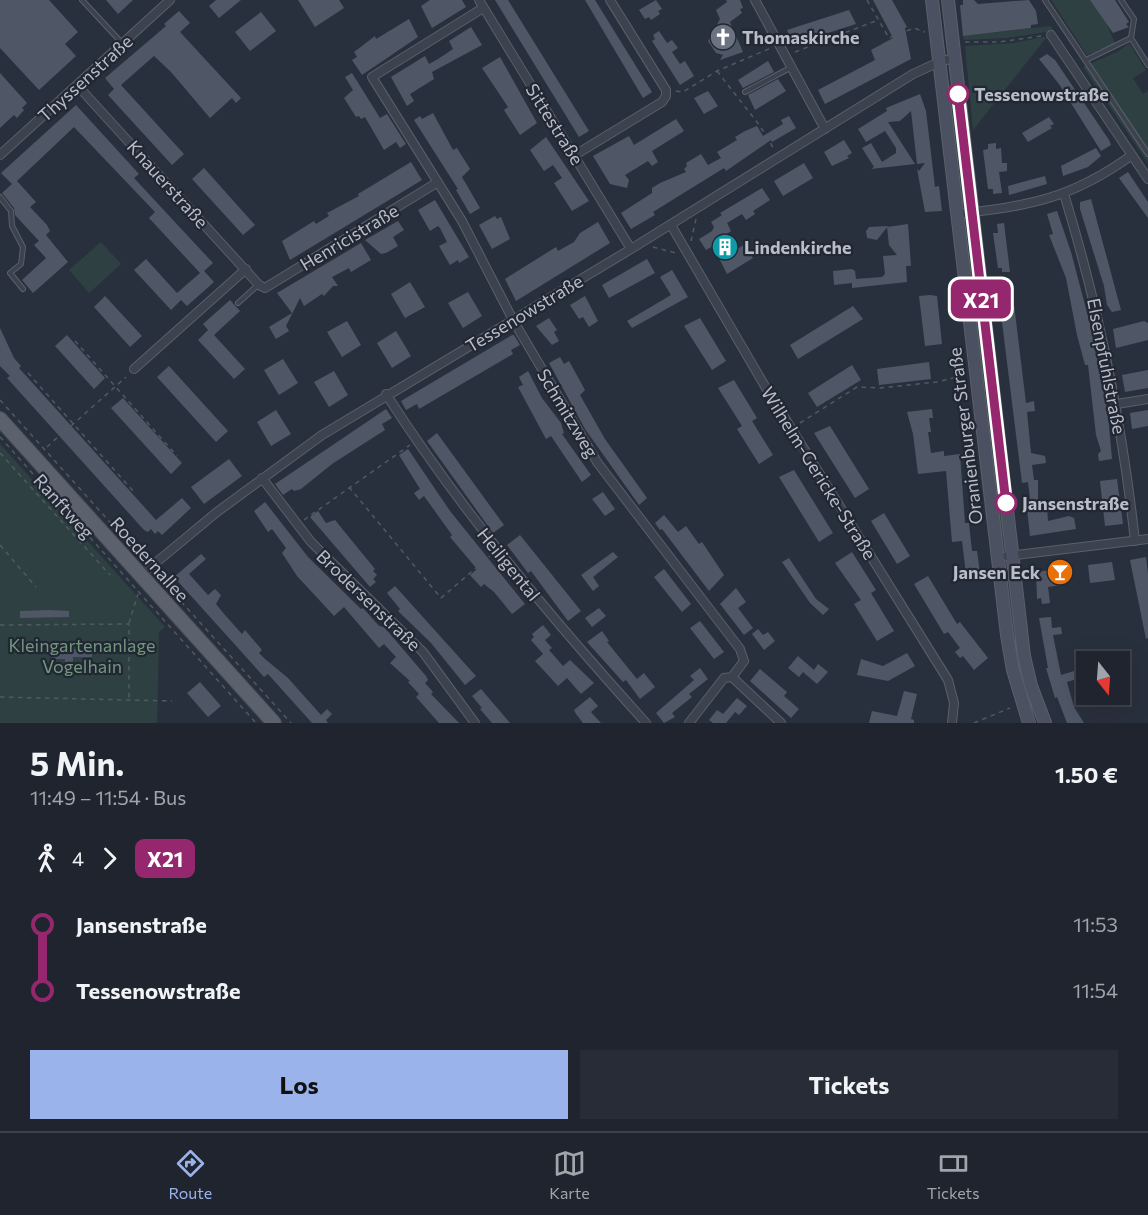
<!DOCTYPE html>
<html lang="de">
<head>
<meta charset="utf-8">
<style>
  :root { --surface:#1f242e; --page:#272c36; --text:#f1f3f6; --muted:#a1a4aa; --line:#3c414a; --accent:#9bb3eb }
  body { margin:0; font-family:Commissioner,sans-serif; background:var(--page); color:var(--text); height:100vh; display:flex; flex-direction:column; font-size:22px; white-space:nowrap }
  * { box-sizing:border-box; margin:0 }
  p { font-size:20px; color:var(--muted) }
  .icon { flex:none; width:33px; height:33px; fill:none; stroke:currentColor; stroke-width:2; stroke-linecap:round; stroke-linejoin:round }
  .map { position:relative; height:723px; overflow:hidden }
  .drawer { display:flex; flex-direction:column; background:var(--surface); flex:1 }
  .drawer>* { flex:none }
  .badge { padding:0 12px; border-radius:9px; font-size:21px; line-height:39px }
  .needle { width:39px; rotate:163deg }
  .buttons { position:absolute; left:1076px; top:651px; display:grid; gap:12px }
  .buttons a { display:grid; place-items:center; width:54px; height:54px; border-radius:0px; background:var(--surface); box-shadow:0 6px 24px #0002,0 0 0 2px var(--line); font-size:30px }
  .map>.badge { position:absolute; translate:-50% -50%; box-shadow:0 0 0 3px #fff }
  .legs { display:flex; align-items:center; gap:9px; height:66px; padding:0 30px; font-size:20px }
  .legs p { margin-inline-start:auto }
  .summary { display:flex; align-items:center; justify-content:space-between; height:102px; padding:0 30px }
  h1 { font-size:33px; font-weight:700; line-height:45px }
  .action { display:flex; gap:12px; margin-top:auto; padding:12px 30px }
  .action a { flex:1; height:69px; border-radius:0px; background:var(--accent); color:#111; font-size:24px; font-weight:700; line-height:69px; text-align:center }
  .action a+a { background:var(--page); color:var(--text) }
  ul { padding:0 30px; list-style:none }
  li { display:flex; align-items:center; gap:21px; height:66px; font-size:22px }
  li i { display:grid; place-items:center; width:9px; height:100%; margin:0 8px; background:currentColor }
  li i::after { content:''; width:15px; height:15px; margin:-8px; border:4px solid; border-radius:50%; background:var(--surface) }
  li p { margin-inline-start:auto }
  li:first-child i { background:linear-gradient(#0000 50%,currentColor 0) }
  li:last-child i { background:linear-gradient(currentColor 50%,#0000 0) }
  .tab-bar { display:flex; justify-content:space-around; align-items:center; height:84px; border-top:2px solid var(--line); background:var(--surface); font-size:16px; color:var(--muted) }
  .tab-bar a { display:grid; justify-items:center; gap:3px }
  .tab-bar .on { color:var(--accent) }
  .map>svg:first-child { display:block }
  .green { fill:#2f4042 }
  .building { fill:#4f5766 }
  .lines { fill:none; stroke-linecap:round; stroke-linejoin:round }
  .service-casing { stroke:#5a606b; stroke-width:6 }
  .minor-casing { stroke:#5a606b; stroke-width:10 }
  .secondary-casing { stroke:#5a606b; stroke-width:14 }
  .primary-casing { stroke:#464b57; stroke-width:16 }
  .path { stroke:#4d5b5f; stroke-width:1.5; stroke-dasharray:4.5 4.5; stroke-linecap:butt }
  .service { stroke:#3c424e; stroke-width:4 }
  .minor { stroke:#3c424e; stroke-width:8 }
  .secondary { stroke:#4b5160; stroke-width:12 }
  .primary { stroke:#5b616d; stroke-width:14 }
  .line-1-casing { stroke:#fff; stroke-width:14 }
  .line-1 { stroke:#95276e; stroke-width:9 }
  .stop-1-dot { fill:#fff; stroke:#95276e; stroke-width:3 }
  .labels { text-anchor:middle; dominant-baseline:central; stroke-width:4.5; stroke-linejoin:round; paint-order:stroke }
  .poi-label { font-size:18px; font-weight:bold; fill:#b9bdc8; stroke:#212733; text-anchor:start }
  .street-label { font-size:18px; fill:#b9bdc8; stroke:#212733 }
  .stop-label { font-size:18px; font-weight:bold; fill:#b9bdc8; stroke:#212733; text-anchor:start }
  .park-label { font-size:18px; fill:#73967e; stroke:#212733 }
</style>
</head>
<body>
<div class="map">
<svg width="1148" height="723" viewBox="0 0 1148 723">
  <rect width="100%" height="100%" fill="#29303d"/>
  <path class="green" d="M1051 0H1096L1115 43 1087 55Z
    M1051 26 1054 31 1006 38 964 40 963 36Z
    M1043 37 1046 38 973 130 965 46 1014 43Z
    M1129 43 1146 70 1133 78 1143 94 1148 91V163L1083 67 1119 51Z
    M949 80 966 204 959 205 945 81Z
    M969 230 987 388 981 389 963 231Z
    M101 242 121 264 89 293 69 270Z
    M982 393H988L1005 536H999Z
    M0 444 165 627 159 632 157 723H0Z"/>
  <path class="building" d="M0 0H49L78 32 65 44 76 56 39 90 0 48Z
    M106 0H133L118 14Z
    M216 0H241L219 18 209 6Z
    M298 0H339L344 8 315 27Z
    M430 0H462L466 7 432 28 421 6Z
    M495 0H508L589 131 579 137Z
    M585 0H595L652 92 643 98Z
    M656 0 662 9 658 11 660 14 651 20 649 17 645 19 639 10Z
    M726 0H740L743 8 740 9 742 13 730 22 743 52 720 60 723 55 716 53 708 41 720 19 716 10 727 2Z
    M873 0H892L907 27 905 28 911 59 825 104 818 90 875 60 871 50 893 38Z
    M963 0H974L978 4 1029 0 1036 11 1038 24 1031 25V28L963 36 960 5H963Z
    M1090 0H1115L1129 22 1126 24 1129 27 1113 33Z
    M849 10 856 24 794 44 787 30Z
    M179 11 190 23 180 32 241 98 236 103 232 98 210 118 171 72 154 56 121 85 184 154 172 165 108 95 114 89 105 78 166 26 164 24Z
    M261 12 276 31 250 51 235 32Z
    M409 19 418 37 362 75 352 60 357 57 354 52 375 36 376 39Z
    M471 27 482 45 432 72 434 79 410 94 414 101 407 106 391 77 425 56 429 64 438 59 453 49 449 41Z
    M659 31 667 43 672 40 678 48 672 52 680 64 685 61 694 76 680 85 652 41 655 39 653 35Z
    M1047 54 1055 60 1109 140 1111 145 1101 151 1059 84 1039 59Z
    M500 57 537 123 520 135 504 110 508 107 482 68Z
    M768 61 774 72 743 88 738 80Z
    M0 73 27 103 22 108 24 110 17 118 14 115 0 128Z
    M352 73 380 118 387 114 406 144 400 148 396 142 384 150 365 117 361 119 359 116 356 117 344 98 353 90 345 77Z
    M778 79 786 91 755 110 748 95Z
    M708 91 718 106 704 114 694 98Z
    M920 94 926 111 935 187 939 186 942 211 925 212 917 169 919 171 925 163 917 164 911 111 900 121 888 122 915 164 871 169 874 167 862 148 871 143 882 162 896 153V148L885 131 866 142 858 129 887 111 886 108Z
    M76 105 139 174 134 178 213 263 204 271 214 282 187 306 181 300 171 310 134 270 146 259 177 293 200 273 149 218 155 212 74 127 17 181 36 202 30 207 47 225 50 231 46 235 68 262 33 293 22 280 46 258 34 245 39 241 15 215 14 208 2 193 12 184 1 173Z
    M433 113 453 150 457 148 470 169 462 177 480 208 470 214 456 190 458 189 414 120 420 116 422 119Z
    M789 116 796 128 772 142 771 140 726 171 724 168 653 212 655 215 631 229 621 213 652 193V188L660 183 686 172 684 169 687 166 686 163 701 154 708 165 721 158 717 152 737 140 735 137 745 131 757 126 763 136 783 124 781 120Z
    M1049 117 1054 124 1050 126 1052 128 1028 142 1022 133Z
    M676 119 684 131 652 151 658 162 652 166 648 161 625 175 629 180 627 188 610 184 593 156 629 136 634 145Z
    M546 137 589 201 572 211 554 183 562 178 553 165 544 171 530 150Z
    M844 140 852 153 847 156 849 158 832 166 824 152Z
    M996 143V149L1001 148 1002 163H1007V171L999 172 1002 193 993 194V189H988L983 150 988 149V144Z
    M1096 148 1101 156 1088 167 1063 176 1061 166Z
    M411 162 422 180 290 260 282 241 314 221 316 224 329 216 327 213 359 196 358 194Z
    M804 163 813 178 783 196 774 181Z
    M204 168 255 225 243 235 192 179Z
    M1128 172 1148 202V218L1119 178Z
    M1045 176 1047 184 1009 195 1008 186Z
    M762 188 770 200 753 211 755 214 746 220 742 214 727 223 731 231 725 235 735 250 744 245 753 258 727 274 713 246 706 250 699 239 712 231 714 227 711 222 722 215 720 213Z
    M1091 199 1121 310 1112 312 1107 305 1104 286 1080 209V202Z
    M435 200 469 257 459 263 458 260 450 265 439 246 447 242 440 228 438 226 430 231 418 210Z
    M1057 211 1071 252 1090 324 1108 415 1112 459 1099 461 1098 454 1101 451 1096 435 1088 365H1085L1077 335 1066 278 1049 235 1053 234 1047 214Z
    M495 216 497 219 501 217 510 239 492 249 479 225Z
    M398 221 404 230 393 237 398 246 386 253 381 254 365 240Z
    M598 222 610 243 516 301 505 279 556 247 558 251 574 242 580 233Z
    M1004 223 1010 272H1002V268H998L993 233H998L997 224Z
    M908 224 911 266H906L907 282 852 288V283L834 285 833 271 852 269 855 271 856 279 882 277 885 274 883 256 897 255 889 245 887 227Z
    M888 226 877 240 867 238 866 231 869 227Z
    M361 243 371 260 351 272 349 268 332 277 338 286H333L324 296 322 294 304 306 300 298 286 326 289 331 276 339 269 327 292 313 277 293Z
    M647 259 655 273 609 298 602 285Z
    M672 270 688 297 632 328 627 321 671 295 660 277Z
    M410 282 425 307 405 318 391 294Z
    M1012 288 1026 403 1034 401 1035 411 1027 412 1031 453 1045 456 1046 463 1032 465 1034 480H1038V509L1047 508 1048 521 1069 516 1074 518 1076 529 1030 536 1026 500 1030 499 1028 482 1022 483 998 290Z
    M468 292 482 316 463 328 448 303Z
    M930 295 937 296 942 344 925 346 919 296Z
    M105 296 142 336 130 347 94 307Z
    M585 296 598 321 589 327 583 317 579 319 570 305Z
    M230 300 240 311 214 335 245 369 234 379 198 340 208 330 203 324Z
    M853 306 863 319 798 359 790 345Z
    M549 318 557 330 554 332 559 341 552 345 536 326Z
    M700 318 726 361 712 370 684 326Z
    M347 321 361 345 342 357 327 332Z
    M1144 321 1148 323V340L1116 348 1113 329Z
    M0 328 14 358 21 366 19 368 156 520 182 498 191 508 162 535 158 531 155 534 151 529 148 532 144 530 7 378 10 376 0 366Z
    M396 331 411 356 392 368 377 343Z
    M67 335 105 378 94 389 55 346Z
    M512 335H514L520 345 511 350 513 354 419 409 417 404 406 410 401 401Z
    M560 357 564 364 569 361 585 390 580 395 605 439 647 498 639 505 585 429 549 363Z
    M283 359 298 383 279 395 264 370Z
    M929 362 931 379 879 385 877 369Z
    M852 365 861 380 817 407 808 393Z
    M169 366 228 431 216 442 157 377Z
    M1148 370V388L1125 392 1122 375Z
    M334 371 348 395 329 407 314 382Z
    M528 371 542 398 561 423 564 433 562 434 591 475 582 482 551 436 546 439 518 387 523 385 519 377Z
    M734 380 757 418 752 421 773 455 759 464 737 429 742 426 718 388Z
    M123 398 182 463 171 474 111 408Z
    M386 409 392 418 382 424 385 430 332 464 301 489 294 491 292 489 283 495 275 484Z
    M932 409 933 418H929L931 432H928L931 453 944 451V456L960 454 965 523H969L972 551H977L980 573 966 574 962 541 952 542 946 471 918 474 913 434 907 412Z
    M276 410 291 434 271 446 257 422Z
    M1148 410V426L1132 429 1130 413Z
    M830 426 869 489 855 498 814 433Z
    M437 433 504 525 493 533 427 441Z
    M408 449 450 511 525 604 512 614 494 592 484 584 481 587 470 575 477 569 450 537 452 535 424 496 419 500 414 493 420 489 399 455Z
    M229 459 242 476 204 504 191 487Z
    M794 470 833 533 819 542 779 477Z
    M1117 479 1123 524 1105 526 1100 481Z
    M603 492 615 509 605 516 592 499Z
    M265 502 308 557 361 609 363 608 379 626 384 627 426 676 428 680 425 683 433 692 431 694 459 723H439L416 697 419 694 408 682 410 681 390 663 396 657 384 644 379 648 344 607 334 616 297 576 282 553 286 548 272 529 268 532 254 511Z
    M318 511 326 523 335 520 375 569 373 571 377 575 373 579 376 582 370 587 310 517Z
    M884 513 910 556 897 564 871 521Z
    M664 515 678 532 686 526 699 544 702 542 724 575 709 591 662 529 660 530 655 523Z
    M520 535 581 611 568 621 531 571 528 573 507 545Z
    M613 552 618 557 593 577 599 586 593 591 581 575Z
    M852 552 876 590 871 593 894 631 877 641 854 604 861 600 835 563Z
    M201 554 206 559 189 574 208 595 215 589 221 595 216 604 225 615 242 634 245 630 262 650 259 653 265 659 288 678 321 715 327 709 332 714 326 720 328 723H312L268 674 264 677 174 577Z
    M1146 557 1148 574V638L1146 639 1130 560Z
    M789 558 816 599 829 609 823 615 810 603 782 562Z
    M1112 562 1115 580 1090 583 1088 565Z
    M1071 567 1070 580 1064 581 1061 585 1048 587 1050 603 1042 604 1041 598 1037 599 1036 572Z
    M664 569 691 604 682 612 654 577Z
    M928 576 957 624 960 622 988 658 974 670 963 656 960 658 955 652 960 648 948 632 944 634 914 584Z
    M395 586 476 676 465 685 431 643 398 611 400 609 387 593Z
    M736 588 746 602 738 608 753 628 744 635 720 604Z
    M599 608 606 616 592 627 585 618Z
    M49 610 69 611V617L20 618V611Z
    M1051 617 1052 628 1061 627 1062 634 1053 635 1061 675 1074 671 1077 679 1067 682 1074 707 1084 723H1067L1057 697 1055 698 1046 668H1048L1039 618Z
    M700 621 724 652 714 659 690 628Z
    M543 625 551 635 545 640 552 648 549 650 563 666 570 660 594 683 581 694 567 678 558 686 535 661 543 654 531 640 534 637 532 634Z
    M758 629 763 635 768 632 775 641 764 650 752 634Z
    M602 631 609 641 607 642 637 679 644 673 655 687 640 699 626 680 623 682 587 642Z
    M69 649H92V657H73V675L65 676V659H52V652L68 651Z
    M907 653 915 666 888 681 857 675 861 659 883 666Z
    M798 656 814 670 818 664 828 672 817 684 803 672 799 677 788 668Z
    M700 668 708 679 689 694 692 697 672 713 675 717 664 723 656 713 694 680 690 676Z
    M760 669 787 692 784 696 799 709 791 718 750 681Z
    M200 682 221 706 208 717 187 693Z
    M481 689 499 710 510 723H492L480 709 482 708 472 696Z
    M904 691 917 694 911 719 914 720V723H869L872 711 897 716Z
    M590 697 598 706 591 712 601 723H583L576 714 574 710Z
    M737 698 747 706 739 715 735 712 726 723H713L709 720 717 710 723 714Z"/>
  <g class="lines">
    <defs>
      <path id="service" d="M82 0 122 43
        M1045 0 1148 154
        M1121 0 1134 19 1131 38 1148 65
        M1086 60 1131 38
        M745 92 790 68
        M0 197 11 211 12 226 23 247 21 264 10 273 23 289
        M238 303 258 285"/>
      <path id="minor" d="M479 0 631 249
        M755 0 825 129
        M483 8 372 77 462 221 513 320 597 462 740 649 744 661 732 677 724 678 689 723
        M1051 35 1148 179
        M77 85 259 285 265 288 438 182
        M0 155 170 0
        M575 155 662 102 666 96V90L610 0
        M1064 194C1099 308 1122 423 1135 541
        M956 214C1029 206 1071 199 1132 155
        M671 225 766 388 948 680 954 703 952 723
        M134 369 246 269
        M386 394C462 512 552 619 646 723
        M1117 404 1148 399
        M262 478 311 542 423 652 475 723
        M1007 556 1148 539
        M141 575 217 512 322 435 631 249 913 74 939 62 954 58
        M732 677 781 723"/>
      <path id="secondary" d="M932 0 1007 635 1013 670 1029 723
        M948 0 1024 656 1031 686 1045 723"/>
      <path id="primary" d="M0 419 274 723"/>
    </defs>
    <use href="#service" class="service-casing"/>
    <use href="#minor" class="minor-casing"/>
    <use href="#secondary" class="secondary-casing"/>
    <use href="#primary" class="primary-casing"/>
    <path class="path" d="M867 0 889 38 914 28 925 32
      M965 42H999L1041 36
      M795 52 878 20
      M717 71 760 126 774 149
      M676 91 683 92 717 71 771 48
      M691 241 696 219
      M653 247 676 253
      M75 341 177 456
      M28 373 134 492
      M0 400 144 560
      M800 423 857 387 880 388 937 382 964 375
      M71 426 126 377
      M0 437 256 723
      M47 447 59 436
      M0 453 110 575
      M349 487 441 598 490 556
      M304 520 410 445
      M0 545 36 587
      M157 575 291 723
      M129 623 138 594
      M0 625 129 624V700
      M0 697 172 701
      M974 723 1010 708"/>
    <use href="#service" class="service"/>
    <use href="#minor" class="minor"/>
    <use href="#secondary" class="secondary"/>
    <use href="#primary" class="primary"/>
  </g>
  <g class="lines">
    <defs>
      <path id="line-1" d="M958 94 1006 503"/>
    </defs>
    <use href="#line-1" class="line-1-casing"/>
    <use href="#line-1" class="line-1"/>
  </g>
  <defs>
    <symbol id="church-disc" viewBox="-11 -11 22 22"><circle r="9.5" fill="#6b7280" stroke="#212733"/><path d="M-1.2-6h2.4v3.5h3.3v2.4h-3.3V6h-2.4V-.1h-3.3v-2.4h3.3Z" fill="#fff"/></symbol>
    <symbol id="building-disc" viewBox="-11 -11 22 22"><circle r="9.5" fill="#0f9aa8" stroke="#212733"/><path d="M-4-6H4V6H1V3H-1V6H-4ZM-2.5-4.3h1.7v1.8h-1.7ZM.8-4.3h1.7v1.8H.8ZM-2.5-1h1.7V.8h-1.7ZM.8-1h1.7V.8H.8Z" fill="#fff"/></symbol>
    <symbol id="bar-disc" viewBox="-11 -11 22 22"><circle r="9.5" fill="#e8710a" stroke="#212733"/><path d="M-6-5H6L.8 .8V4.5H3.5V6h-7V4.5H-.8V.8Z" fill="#fff"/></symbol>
  </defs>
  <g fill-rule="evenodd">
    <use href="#church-disc" x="708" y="22" width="30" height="30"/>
    <use href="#building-disc" x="710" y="232" width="30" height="30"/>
    <use href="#bar-disc" x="1045" y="557" width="30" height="30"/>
  </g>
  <g class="stop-1-dot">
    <circle cx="958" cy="94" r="10"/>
    <circle cx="1006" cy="503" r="10"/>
  </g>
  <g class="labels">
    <g class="poi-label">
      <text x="742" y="37">Thomaskirche</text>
      <text x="744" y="247">Lindenkirche</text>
      <text x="1040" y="572" text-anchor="end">Jansen Eck</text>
    </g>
    <g class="street-label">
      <text transform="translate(85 78) rotate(-42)">Thyssenstraße</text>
      <text transform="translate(555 124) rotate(58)">Sittestraße</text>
      <text transform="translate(168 184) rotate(48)">Knauerstraße</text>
      <text transform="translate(349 237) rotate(-31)">Henricistraße</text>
      <text transform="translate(524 313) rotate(-31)">Tessenowstraße</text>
      <text transform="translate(1107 366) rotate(79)">Elsenpfuhlstraße</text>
      <text transform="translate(568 413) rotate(59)">Schmitzweg</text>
      <text transform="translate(965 436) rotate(-97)">Oranienburger Straße</text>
      <text transform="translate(819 473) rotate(58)">Wilhelm-Gericke-Straße</text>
      <text transform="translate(64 506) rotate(48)">Ranftweg</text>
      <text transform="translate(150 559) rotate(48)">Roedernallee</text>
      <text transform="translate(509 564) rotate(51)">Heiligental</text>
      <text transform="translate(369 600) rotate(44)">Brodersenstraße</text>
    </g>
    <g class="stop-label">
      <text x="974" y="94">Tessenowstraße</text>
      <text x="1022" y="503">Jansenstraße</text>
    </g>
    <g class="park-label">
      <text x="82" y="645">Kleingartenanlage<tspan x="82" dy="21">Vogelhain</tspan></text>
    </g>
  </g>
</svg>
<div class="buttons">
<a><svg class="needle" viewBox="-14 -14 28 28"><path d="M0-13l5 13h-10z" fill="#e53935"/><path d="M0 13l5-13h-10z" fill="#a1a4aa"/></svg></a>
</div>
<b class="badge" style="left:981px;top:299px;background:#95276e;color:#fff">X21</b>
</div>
<section class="drawer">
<div class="summary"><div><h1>5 Min.</h1><p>11:49 – 11:54 · Bus</p></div><b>1.50 €</b></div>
<div class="legs"><svg class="icon" aria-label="walk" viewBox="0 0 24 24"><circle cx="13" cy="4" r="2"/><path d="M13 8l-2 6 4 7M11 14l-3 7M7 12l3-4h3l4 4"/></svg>4<svg class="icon" aria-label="forward" viewBox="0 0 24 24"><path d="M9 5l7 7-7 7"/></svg><b class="badge" style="background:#95276e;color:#fff">X21</b></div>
<ul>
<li><i style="color:#95276e"></i><b>Jansenstraße</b><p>11:53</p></li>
<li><i style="color:#95276e"></i><b>Tessenowstraße</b><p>11:54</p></li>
</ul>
<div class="action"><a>Los</a><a>Tickets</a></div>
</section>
<nav class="tab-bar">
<a class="on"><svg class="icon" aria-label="directions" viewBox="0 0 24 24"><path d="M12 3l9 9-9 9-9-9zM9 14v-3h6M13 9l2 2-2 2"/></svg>Route</a>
<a><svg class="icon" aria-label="map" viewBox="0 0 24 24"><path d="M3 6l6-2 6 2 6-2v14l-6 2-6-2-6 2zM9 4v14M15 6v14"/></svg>Karte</a>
<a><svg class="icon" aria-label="tickets" viewBox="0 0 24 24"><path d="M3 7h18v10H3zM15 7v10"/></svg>Tickets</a>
</nav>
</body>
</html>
